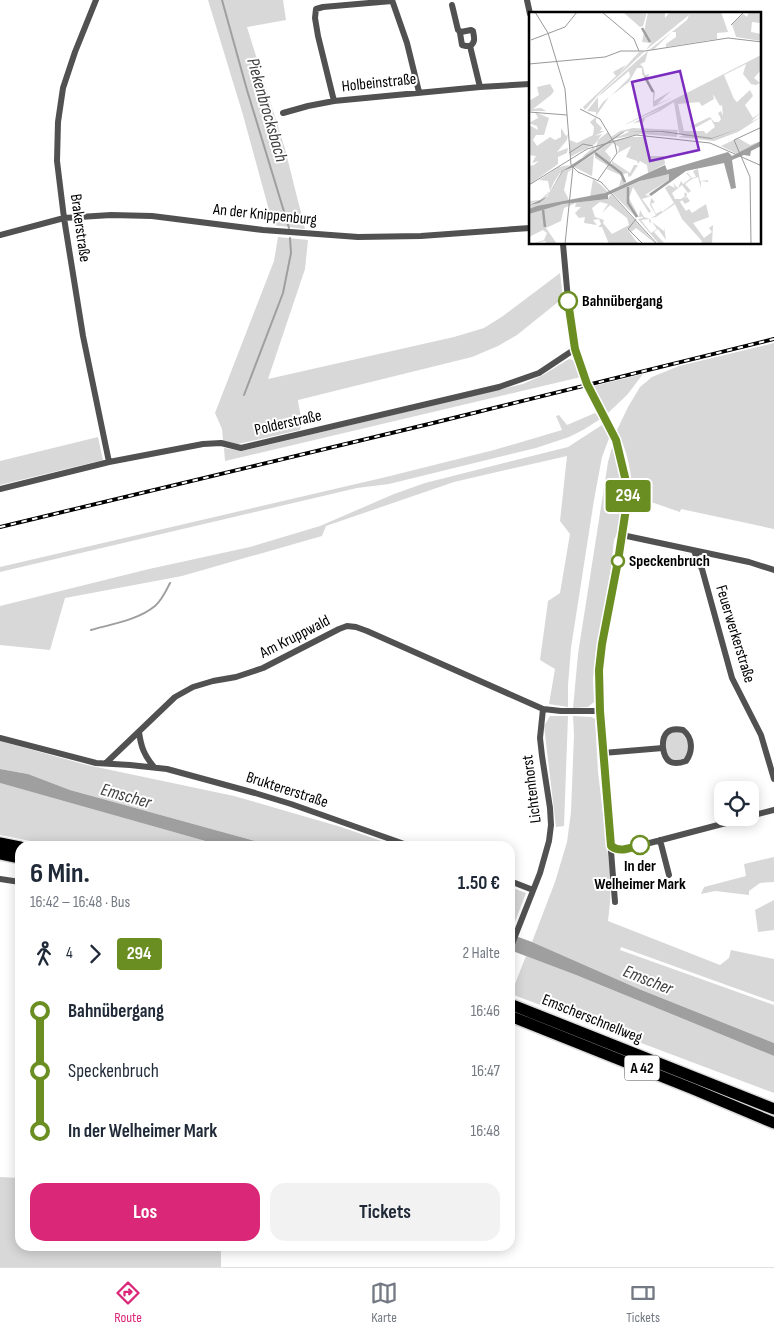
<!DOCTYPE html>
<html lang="de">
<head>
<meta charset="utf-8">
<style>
  :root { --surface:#fff; --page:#f2f2f3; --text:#1f2937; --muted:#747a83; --line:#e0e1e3; --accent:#db2777 }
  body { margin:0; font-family:"Sofia Sans Condensed",sans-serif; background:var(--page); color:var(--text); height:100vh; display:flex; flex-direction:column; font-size:19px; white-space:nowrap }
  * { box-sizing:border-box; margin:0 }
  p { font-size:16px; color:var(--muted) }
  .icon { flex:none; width:28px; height:28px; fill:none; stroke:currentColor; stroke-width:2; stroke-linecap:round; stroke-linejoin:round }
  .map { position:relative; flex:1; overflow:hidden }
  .side { position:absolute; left:15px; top:841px; width:500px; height:410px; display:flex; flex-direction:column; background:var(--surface); border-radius:15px; box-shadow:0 2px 12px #0003 }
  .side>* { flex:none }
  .badge { padding:0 10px; border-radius:4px; font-size:18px; line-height:32px }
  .fabs { position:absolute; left:714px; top:781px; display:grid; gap:10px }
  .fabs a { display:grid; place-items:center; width:45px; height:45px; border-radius:10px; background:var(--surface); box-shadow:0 2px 12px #0003; font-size:25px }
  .map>.badge { position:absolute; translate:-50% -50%; box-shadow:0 0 0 2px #fff }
  .legs { display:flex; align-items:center; gap:8px; height:55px; padding:0 15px; font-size:16px }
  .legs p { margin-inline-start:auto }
  .headline { display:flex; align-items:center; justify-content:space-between; height:85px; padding:0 15px }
  h1 { font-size:28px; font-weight:700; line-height:38px }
  .button { display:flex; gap:10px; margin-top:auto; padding:10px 15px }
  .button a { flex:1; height:58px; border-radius:15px; background:var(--accent); color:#fff; font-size:20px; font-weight:700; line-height:58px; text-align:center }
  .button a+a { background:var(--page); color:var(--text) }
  ul { padding:0 15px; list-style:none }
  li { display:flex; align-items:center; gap:18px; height:60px; font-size:19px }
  li i { display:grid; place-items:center; width:8px; height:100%; margin:0 6px; background:currentColor }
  li i::after { content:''; width:12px; height:12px; margin:-6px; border:4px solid; border-radius:50%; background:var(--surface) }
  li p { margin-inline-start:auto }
  li:first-child i { background:linear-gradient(#0000 50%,currentColor 0) }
  li:last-child i { background:linear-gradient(currentColor 50%,#0000 0) }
  .tabs { display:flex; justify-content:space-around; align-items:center; height:70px; border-top:1px solid var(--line); background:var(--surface); font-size:14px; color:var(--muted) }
  .tabs a { display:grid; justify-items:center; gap:2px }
  .tabs .active { color:var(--accent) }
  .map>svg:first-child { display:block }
  .green { fill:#d8d8d8 }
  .water { fill:#9f9f9f }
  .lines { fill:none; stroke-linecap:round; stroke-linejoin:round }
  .stream { stroke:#9f9f9f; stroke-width:2 }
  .highway-casing { stroke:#dbdbdb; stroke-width:14 }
  .street { stroke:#515151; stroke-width:6 }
  .highway { stroke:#000; stroke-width:11 }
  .rail-casing { stroke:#000; stroke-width:4 }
  .rail { stroke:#fff; stroke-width:2; stroke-dasharray:5.5; stroke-linecap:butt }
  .line-1-casing { stroke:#fff; stroke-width:11 }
  .line-1 { stroke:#6b8e23; stroke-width:8 }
  .stop-1-dot { fill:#fff; stroke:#6b8e23; stroke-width:2.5 }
  .labels { text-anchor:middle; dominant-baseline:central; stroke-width:4; stroke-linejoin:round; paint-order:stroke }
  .shield { fill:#fff; stroke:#4c4c4c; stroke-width:1 }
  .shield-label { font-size:15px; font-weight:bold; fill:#000 }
  .street-label { font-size:16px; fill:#000; stroke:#fff }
  .stop-label { font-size:16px; font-weight:bold; fill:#000; stroke:#fff; text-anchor:start }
  .water-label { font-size:18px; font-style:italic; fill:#404040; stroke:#fff }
  .inset-river { fill:none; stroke:#9f9f9f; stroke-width:2.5 }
  .inset-road { fill:none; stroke:#999; stroke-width:1 }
  .view { fill:#7b2cbf; fill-opacity:0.15; stroke:#7b2cbf; stroke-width:2.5 }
  .inset-edge { fill:none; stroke:#000; stroke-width:2.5 }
</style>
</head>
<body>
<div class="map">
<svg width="774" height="1267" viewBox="0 0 774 1267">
  <rect width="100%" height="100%" fill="#fff"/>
  <path class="green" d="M208 0H283L286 20 247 27 285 149 305 229 273 225 243 115Z
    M278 237 308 240 305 269 268 379 454 337 484 328 503 316 560 273 563 298 517 335 498 346 472 357 298 400C299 410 303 420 300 430L238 444 223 441 222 429 215 413 274 261Z
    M774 343V529L681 509 680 512 654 503 632 501C633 476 628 453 617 430L628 407 640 387 652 377 679 366Z
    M569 359 576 361 581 377 225 461 224 448 242 451 523 384 543 375Z
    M643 374 627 395 608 413 594 386Z
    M595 413 602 418 583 430 569 437 536 448 389 484 357 488 0 572V567L386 477 494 450 562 430 556 416 559 415 567 425Z
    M605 423 611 433 602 457 594 500 571 648 568 685V707L549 704 555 669 540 660 548 601 560 593 570 534 560 521 567 456 454 482 326 526 322 536 182 576 65 598 50 650 0 645V606L149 569 250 547 320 526 394 494 425 483 568 447Z
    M98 437 103 460 0 485V461Z
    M614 440 621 468 623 487V500L618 532 614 540 611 568 593 678 594 702 588 707 573 708 578 654 608 462Z
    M550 716H568L564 826 556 827 544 726Z
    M573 716 592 717 595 719 598 772 611 881 610 903 608 921 720 965 729 958 731 950 774 959V1002L621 947 620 950 774 1005V1043L639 989 532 942 555 882 567 842 571 812 574 735Z
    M673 732H681C689 742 691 747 684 759 666 763 664 753 666 737Z
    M0 741 87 765 234 796 341 827 396 846H273L70 790 28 774 0 769Z
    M0 783 223 846H55L0 835Z
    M774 857V882L760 883 749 891V895L715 891 701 894 704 887 746 876 744 864Z
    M510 887 526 893 510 935Z
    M774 900V930L758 932 755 910Z
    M526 956 576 975 774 1056V1093L511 994Z
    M0 1177 20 1178V1246H221V1267H0Z"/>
  <path class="water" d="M0 769 28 774 70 790 273 846H223L0 783Z
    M510 934 532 942 639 989 774 1043V1056L576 975 510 950Z"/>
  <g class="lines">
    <path class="stream" d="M222 0 247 90 289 228
      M244 395 283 293 291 253 290 238
      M91 630C112 624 138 620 155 606 162 600 166 591 170 583"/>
    <defs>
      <path id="highway" d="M0 843 20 847
        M0 854 20 858
        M510 1004 774 1109
        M510 1016 693 1089 774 1123"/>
    </defs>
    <use href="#highway" class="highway-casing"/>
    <path class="street" d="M96 0 75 52 63 88 58 122 57 161 64 218 83 336 109 462
      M392 0 407 43 419 92
      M527 0 530 14
      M452 5 458 30 461 32
      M470 46H466L462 45 460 33 461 32 471 30 473 31C474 37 476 42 470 46L480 87
      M334 101 318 36 315 18 316 9 323 7 392 1
      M283 113 308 106 334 101 480 87 530 84
      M0 235 64 218 111 215 152 216 263 230 358 237 421 236 530 228
      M563 244 570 322 575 349 587 384 616 440 628 490 627 502 618 561 602 644 599 670 600 711 615 902
      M0 489 109 462 203 444 221 443 241 448 499 387 539 373 575 349
      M622 535 749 562 774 570
      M694 551 702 569 732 678 761 735 774 779
      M139 732C141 747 144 755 154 767
      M0 738 96 763 130 765 167 769 255 793 291 804 410 846
      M603 753 663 748C662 734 668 727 683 730 693 738 693 751 686 761 672 766 665 762 663 748
      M106 763 175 697 193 687 213 681 236 677 263 668 339 629 347 626 356 627 367 631 543 709 561 711H600
      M750 816 774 810
      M660 840 669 875
      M611 846 616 849 623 850 745 818
      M0 879 20 882
      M510 881 533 890
      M510 949 540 873 549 841 551 825 550 808 542 756 540 738 543 709"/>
    <use href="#highway" class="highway"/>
    <defs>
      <path id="rail" d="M0 527 429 424 774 339"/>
    </defs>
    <use href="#rail" class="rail-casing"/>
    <use href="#rail" class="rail"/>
  </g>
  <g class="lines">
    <defs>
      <path id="line-1" d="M568 301 575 349 587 384 616 440 628 490 627 502 618 561 602 644 599 670 600 711 611 846C620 853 630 848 640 845"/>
    </defs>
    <use href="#line-1" class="line-1-casing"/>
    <use href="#line-1" class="line-1"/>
  </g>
  <g class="stop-1-dot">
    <circle cx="568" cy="301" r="9"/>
    <circle cx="618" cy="561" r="6"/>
    <circle cx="640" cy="845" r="9"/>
  </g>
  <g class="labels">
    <rect class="shield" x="624.5" y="1055.5" width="35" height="25" rx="4"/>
    <g class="shield-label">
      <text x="642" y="1068">A 42</text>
    </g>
    <g class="street-label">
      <text transform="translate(379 83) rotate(-6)">Holbeinstraße</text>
      <text transform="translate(265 215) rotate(6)">An der Knippenburg</text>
      <text transform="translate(80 228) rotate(82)">Brakerstraße</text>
      <text transform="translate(288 423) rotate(-13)">Polderstraße</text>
      <text transform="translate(735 634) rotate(73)">Feuerwerkerstraße</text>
      <text transform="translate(295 637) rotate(-27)">Am Kruppwald</text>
      <text transform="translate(532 789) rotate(-97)">Lichtenhorst</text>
      <text transform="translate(287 790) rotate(18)">Bruktererstraße</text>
      <text transform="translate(592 1019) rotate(22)">Emscherschnellweg</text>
    </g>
    <g class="stop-label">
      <text x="582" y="301">Bahnübergang</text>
      <text x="629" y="561">Speckenbruch</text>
      <text x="640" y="866" text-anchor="middle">In der<tspan x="640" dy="18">Welheimer Mark</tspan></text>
    </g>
    <g class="water-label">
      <text transform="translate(267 110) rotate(74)">Piekenbrocksbach</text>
      <text transform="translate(126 796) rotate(16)">Emscher</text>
      <text transform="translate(648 980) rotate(22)">Emscher</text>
    </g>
  </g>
  <g transform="translate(529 12)">
    <rect width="232" height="232" fill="#fff"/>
    <path d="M94 0H118L114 14 111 15ZM119 0H136V6L141 0H192L199 20 188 21V27L137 35V32L147 25V20H143L125 37 120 38 158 8 160 3 117 38 122 31 113 30ZM220 0H232V11L223 10 222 20 232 22V29L207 25 203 12 214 2 218 5ZM116 39 97 57 70 82 56 98 54 95 87 64 84 60 97 53 90 62 110 40ZM119 39 116 50 111 52 114 55 116 63 120 62 119 68 126 80 125 89 142 79 128 92 145 85 124 95V80L113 62V56H108L100 70 82 84 101 65 100 59 69 85V97L74 90 80 85 67 104V100L58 99 73 80ZM232 43V58L225 66 231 71 227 73 222 72 214 62 217 52 195 63 205 87 208 90 221 78 224 84 216 93 224 106 232 100 222 110 232 105 209 120 185 129 149 125 155 123 150 121 145 90 131 99 116 106 115 110 104 111 135 95 98 112 95 113ZM184 82 191 94 193 93 194 104 192 99 189 101 192 107 190 110H185L181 105 160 115 165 114 164 117 182 107 186 115 177 122 175 119H155L149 92 170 90 173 94 185 87ZM21 72 25 79 22 83 4 97 12 96 17 99H0V89L10 83 8 75ZM6 100 20 106 15 123H7L4 128 8 134 21 125 26 128 32 125V116L37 124 39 122 38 128 28 140 39 136 38 141 29 145V152L0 173V154L5 153 10 149 3 151 7 144 0 143V113L9 118 8 114 0 111 9 106ZM67 105V110L73 116 71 119H75L66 124 73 122 66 132 41 145V128L48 131 64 123 65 115 61 110ZM104 116 149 118 148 121 97 119 68 139 44 154V153L60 143 53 145 65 135 66 139 69 128 79 120 82 125 91 119ZM102 119 133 120 148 122V125L113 122 84 127ZM100 125H115L119 144H135L136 152 119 161 118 153 111 149 109 152 108 149 97 145 102 134 89 141 90 135 84 131 76 139 82 146 80 152 83 153V149L101 161 105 153H109L102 164 99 165V161L94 162 97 171 90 174 93 164 78 157 79 154 66 146V141L83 129ZM209 126 221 133 232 129 208 142 192 134ZM65 142 63 164 45 155ZM41 153 31 161 25 170 20 181 16 186 0 192V189L11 188 21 179 19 169 10 168 30 155ZM45 156 39 160 35 178 40 188 0 197V193L18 185 34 159ZM169 157 171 169 179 168V170L172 169V176L169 165 163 167 156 172 162 179 159 181 153 173 143 181 146 187H152L156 184 155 182 157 180 158 184 154 187 158 185 161 189 156 192 153 188 151 190 157 199 160 197 163 201 177 192 180 205 164 211 175 226 183 220 180 216 184 213 183 232H172L173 229 153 207 146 192 127 205 122 206 127 203 121 193 122 186 126 190 122 192 127 202 132 199 129 194 133 200 145 191 136 176 140 173 146 176 144 171 149 176 152 169 154 172 162 166 158 162V160L163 166 167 165 164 159ZM140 162V168L116 183 122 184 113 187 122 199 120 201 104 175 100 186 110 205 111 198 115 205 121 207 122 209 121 212 120 207 112 208 122 221 128 217 123 210 135 219V215L137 228 129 217 125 220 136 232H130L109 207 114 206 113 204 112 205H107L83 181 119 166ZM64 167 72 173 79 180 61 185ZM82 182 127 232 107 216 102 220 97 215 109 232H80L73 215H69L72 212 70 207 64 208 68 213 55 211 56 205 50 206 46 201 52 195H46L47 191 35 196 32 209 17 216 28 232H18L16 229 3 232 15 228 18 221 14 218 0 225V202L34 192 79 187ZM71 190 79 192 73 201 81 193 98 206 100 213 83 222 74 211 75 208 66 205 63 196Z" fill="#d8d8d8" fill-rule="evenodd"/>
    <path d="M232 102 212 116 182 127 133 120H95L58 146 45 155 34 159 18 185 10 191 0 193 18 185 33 159 94 120 134 119 183 126 212 116ZM232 129V134L222 139 221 144 215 143 203 148 207 176 202 177 195 151 157 159 122 184 120 182 140 168V162L111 169 79 183V187L34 192 0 202V197L8 194 76 181 136 153 138 158 199 140 203 144Z" fill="#9f9f9f"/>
    <path class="inset-river" d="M113 16 121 30M116 65 124 80M66 141 92 161 96 170M99 175V191L108 205M14 198 16 215"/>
    <path class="inset-road" d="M6 0 19 21 36 77 42 153 49 160 72 170 128 232M73 0 105 27 110 39M202 13 215 0M2 28 36 15 48 0M0 52 76 45 92 39H116L199 26 233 30M51 97 71 107 86 132 88 141 69 168M0 100 38 103M40 141 54 132 64 134M0 173 58 137 107 123 181 131 233 154M107 207 99 217 114 232M36 232 44 155M222 232 221 165 205 128 233 115"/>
    <path class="view" d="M151 59 170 138 121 149 103 70Z"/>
    <rect width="232" height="232" class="inset-edge"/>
  </g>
</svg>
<div class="fabs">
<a><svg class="icon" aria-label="locate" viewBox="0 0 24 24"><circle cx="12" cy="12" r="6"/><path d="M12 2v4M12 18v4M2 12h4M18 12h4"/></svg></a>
</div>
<b class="badge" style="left:628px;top:496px;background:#6b8e23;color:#fff">294</b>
<section class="side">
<div class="headline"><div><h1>6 Min.</h1><p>16:42 – 16:48 · Bus</p></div><b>1.50 €</b></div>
<div class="legs"><svg class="icon" aria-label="walk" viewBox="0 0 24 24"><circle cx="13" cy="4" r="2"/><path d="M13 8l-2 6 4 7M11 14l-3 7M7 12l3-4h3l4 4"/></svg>4<svg class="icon" aria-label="forward" viewBox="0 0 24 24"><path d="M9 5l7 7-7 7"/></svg><b class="badge" style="background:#6b8e23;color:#fff">294</b><p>2 Halte</p></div>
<ul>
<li><i style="color:#6b8e23"></i><b>Bahnübergang</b><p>16:46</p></li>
<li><i style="color:#6b8e23"></i><span>Speckenbruch</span><p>16:47</p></li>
<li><i style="color:#6b8e23"></i><b>In der Welheimer Mark</b><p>16:48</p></li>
</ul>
<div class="button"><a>Los</a><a>Tickets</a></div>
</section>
</div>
<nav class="tabs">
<a class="active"><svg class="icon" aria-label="directions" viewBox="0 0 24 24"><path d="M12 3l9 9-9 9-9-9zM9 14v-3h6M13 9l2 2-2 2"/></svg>Route</a>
<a><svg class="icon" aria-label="map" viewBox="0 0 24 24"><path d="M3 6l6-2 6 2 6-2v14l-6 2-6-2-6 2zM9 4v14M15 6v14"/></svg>Karte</a>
<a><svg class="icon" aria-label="tickets" viewBox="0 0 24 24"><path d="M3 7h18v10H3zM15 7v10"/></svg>Tickets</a>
</nav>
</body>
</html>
